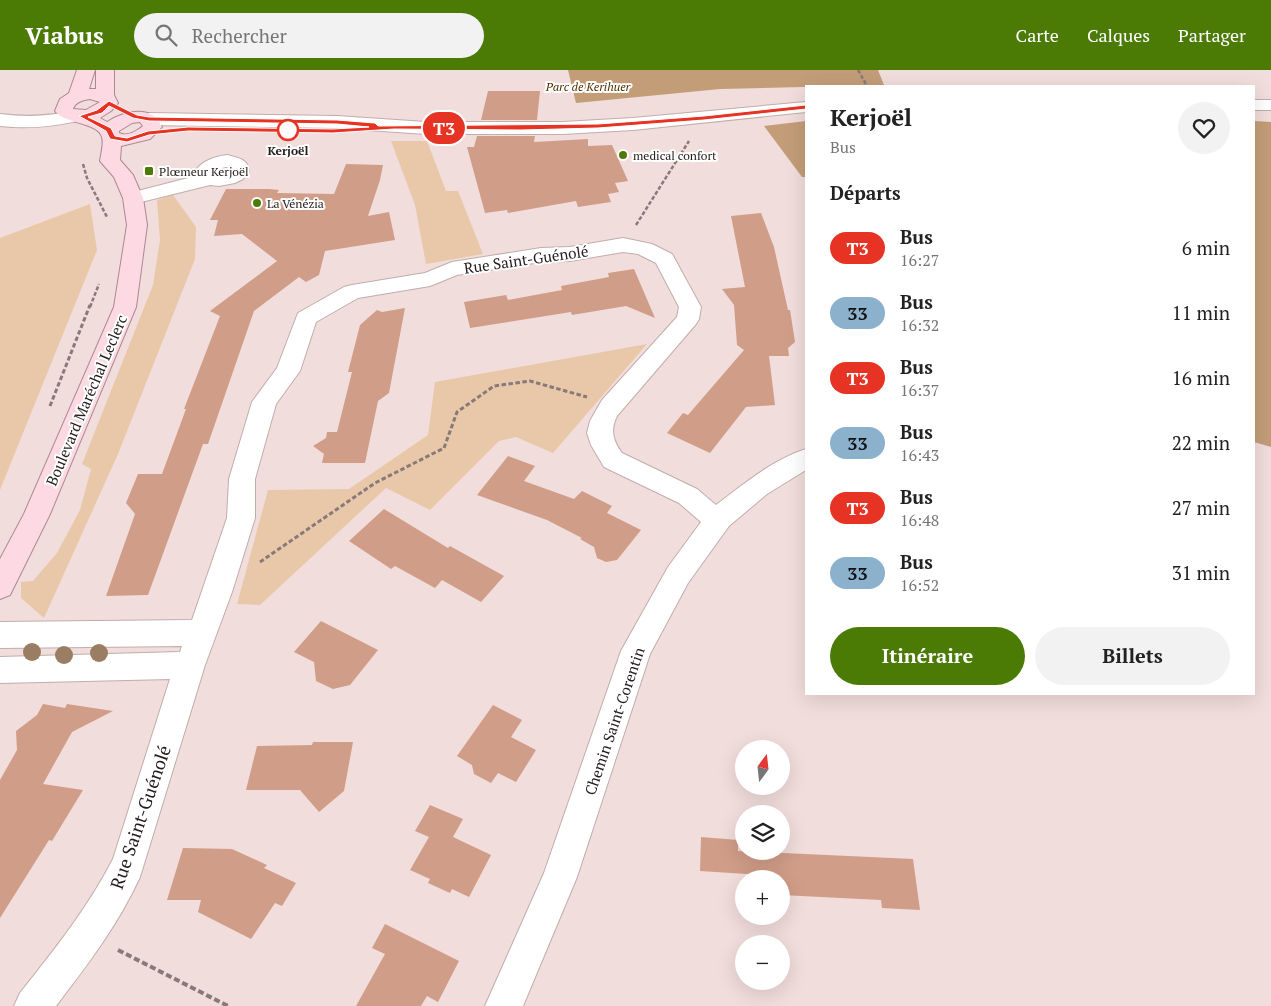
<!DOCTYPE html>
<html lang="fr">
<head>
<meta charset="utf-8">
<style>
  :root { --surface:#fff; --page:#f2f2f2; --text:#222; --muted:#767676; --accent:#4b7b05 }
  body { margin:0; font-family:"PT Serif",serif; background:var(--page); color:var(--text); height:100vh; display:flex; flex-direction:column; font-size:19px; white-space:nowrap }
  * { box-sizing:border-box; margin:0 }
  p { font-size:16px; color:var(--muted) }
  .icon { flex:none; width:28px; height:28px; fill:none; stroke:currentColor; stroke-width:2; stroke-linecap:round; stroke-linejoin:round }
  .map { position:relative; flex:1; overflow:hidden }
  .side { position:absolute; left:805px; top:15px; width:450px; height:610px; display:flex; flex-direction:column; background:var(--surface); border-radius:0px; box-shadow:0 5px 20px #0002 }
  .side>* { flex:none }
  .badge { padding:0 10px; border-radius:16px; font-size:18px; line-height:32px }
  .needle { width:32px; rotate:15deg }
  .tools { position:absolute; left:735px; top:670px; display:grid; gap:10px }
  .tools a { display:grid; place-items:center; width:55px; height:55px; border-radius:50%; background:var(--surface); box-shadow:0 5px 20px #0002; font-size:25px }
  .map>.badge { position:absolute; translate:-50% -50%; box-shadow:0 0 0 2px #fff }
  h2 { padding:0 25px; font-size:19px; line-height:45px }
  .round { display:grid; place-items:center; flex:none; width:52px; height:52px; border-radius:26px; background:var(--page) }
  .summary { display:flex; align-items:center; justify-content:space-between; height:85px; padding:0 25px }
  h1 { font-size:24px; font-weight:800; line-height:38px }
  .button { display:flex; gap:10px; margin-top:auto; padding:10px 25px }
  .button a { flex:1; height:58px; border-radius:30px; background:var(--accent); color:#fff; font-size:20px; font-weight:800; line-height:58px; text-align:center }
  .button a+a { background:var(--page); color:var(--text) }
  ul { padding:0; list-style:none }
  li { display:flex; align-items:center; gap:15px; height:65px; padding:0 25px }
  li div { flex:1 }
  li b { display:block; font-size:19px }
  li em { font-style:normal }
  li .badge { min-width:55px; font-weight:700; text-align:center }
  header { display:flex; align-items:center; gap:30px; box-sizing:border-box; height:70px; padding:0 25px; background:var(--accent); color:#fff }
  header strong { font-size:24px }
  nav { display:flex; gap:28px; margin-inline-start:auto; font-size:18px }
  .search { width:350px; height:45px; background:var(--page); display:flex; align-items:center; gap:12px; box-sizing:border-box; padding:0 18px; border-radius:28px; color:var(--muted); font-size:19px }
  .map>svg:first-child { display:block }
  .green { fill:#e9c8a9 }
  .forest { fill:#c39d78 }
  .building { fill:#d09d88 }
  .lines { fill:none; stroke-linecap:round; stroke-linejoin:round }
  .minor-casing { stroke:#c0adac; stroke-width:2 }
  .major-casing { stroke:#af8792; stroke-width:2 }
  .path-far2 { stroke:#877a79; stroke-width:2.5; stroke-dasharray:4 2; stroke-linecap:butt }
  .path-far1 { stroke:#877a79; stroke-width:3; stroke-dasharray:4.5 2.5; stroke-linecap:butt }
  .path { stroke:#877a79; stroke-width:4; stroke-dasharray:6 3; stroke-linecap:butt }
  .minor { fill:#fff; fill-rule:evenodd }
  .major { fill:#fcd9e3; fill-rule:evenodd }
  .tree { fill:#9b7d63 }
  .line { fill:#e63323; stroke:#fff; fill-rule:evenodd }
  .stop-dot { fill:#fff; stroke:#e63323; stroke-width:2.5 }
  .poi-dot { fill:#4b7b05; stroke:#fff; stroke-width:2 }
  .labels { text-anchor:middle; dominant-baseline:central; stroke-width:4; stroke-linejoin:round; paint-order:stroke }
  .far-park-label { font-size:12px; font-style:italic; fill:#542f00; stroke:#fff }
  .far-stop-label { font-size:12px; font-weight:bold; fill:#231c1c; stroke:#fff }
  .far-poi-label { font-size:12px; fill:#231c1c; stroke:#fff; text-anchor:start }
  .street-label { font-size:15px; fill:#231c1c; stroke:#fff }
  .near-street-label { font-size:18px; fill:#231c1c; stroke:#fff }
</style>
</head>
<body>
<header>
<strong>Viabus</strong>
<div class="search"><svg class="icon" aria-label="search" viewBox="0 0 24 24"><circle cx="10" cy="10" r="6"/><path d="M15 15l6 6"/></svg>Rechercher</div>
<nav><a>Carte</a><a>Calques</a><a>Partager</a></nav>
</header>
<div class="map">
<svg width="1271" height="936" viewBox="0 0 1271 936">
  <rect width="100%" height="100%" fill="#f1dddb"/>
  <path class="green" d="M391 71H427L446 121H458L483 184 426 194 415 135Z
    M173 125 196 157 195 189 118 384 44 548 21 528V512L33 511 57 483 80 440 91 399 82 394 153 215 160 170 157 130Z
    M90 134 97 180 0 420V168Z
    M647 274 553 383 516 367 499 371 430 440 386 418 260 535 237 534 268 420 349 419 428 365 435 312Z"/>
  <path class="forest" d="M568 0H878L884 15 720 19 576 33Z
    M806 51V107H802L764 56Z
    M1254 51 1271 52V377L1254 372Z"/>
  <path class="building" d="M488 21H540L537 50H481Z
    M477 66H535L534 72 588 69V76L612 75 628 111 615 113 619 122 608 124 611 132 578 137 576 131 508 143 507 140 485 143 467 77H474Z
    M346 94 383 95 380 110 368 146 389 142 395 170 325 181 319 205 306 212 299 207 254 241 208 374H203L148 525 106 526 135 444 126 433 138 404H162L186 339H184L220 246 210 241 277 191 242 164 214 166 218 150H210L226 119H269L279 120 277 123 334 124Z
    M761 143 774 177 788 240H790L795 272 788 278 789 286H769L775 335 746 337 710 383 667 363 683 343 688 345 744 280 737 275 734 235 722 219 745 217 731 146Z
    M634 199 655 248 626 236 572 245 571 242 470 258 464 232 506 225 508 230 562 220 561 216 609 207 608 203Z
    M405 238 389 323 378 331 365 393H322L324 384 313 376 326 368 327 362H337L352 302H348L360 255 377 240 382 242Z
    M508 386 535 396 524 411 574 429 582 421 612 436 607 443 641 460 617 490 606 492 597 488 594 477 580 469 582 468 547 450 477 425Z
    M384 439 448 478 450 476 504 506 481 532 442 510 435 518 395 496 391 499 349 471Z
    M321 551 378 580 350 615 333 619 316 611 314 592 294 582Z
    M43 634 65 638 67 634 113 641 72 662 43 714 83 720 52 771 49 770 0 848V710L17 680 16 661 37 645Z
    M493 635 522 650 511 667 536 680 516 712 498 703 491 713 474 704 472 695 457 686Z
    M313 672H353L344 721 319 742 300 720H246L257 676 312 675Z
    M430 735 463 749 453 767 491 785 469 827 452 819 450 823 428 813 430 809 410 800 429 767 415 761Z
    M701 767 738 770V781L913 789 920 840 882 838 881 830 781 825V809H762V805L700 801Z
    M183 778 232 779 267 795 264 798 296 813 282 836 275 833 251 869 198 842 201 830H167Z
    M385 854 459 891 438 932 427 926 421 936H356L385 884 372 878Z"/>
  <g class="lines">
    <defs>
      <path id="minor" d="M1254 30H1271V40H1254Z
        M806 32V42L633 60 563 64H426L337 58 149 55 142 53 140 49 142 45 149 43 337 46 426 52H563L633 48Z
        M74 40 81 42 83 46 81 50C53 57 28 59 0 56V44C26 47 49 47 74 40Z
        M227 85C238 88 249 89 249 102L243 109 235 113 219 116 210 115 133 134 126 132 123 128 126 124 196 106 195 101C203 90 214 87 227 85ZM226 97 229 98V101L222 104H215L222 98Z
        M623 168 652 174 672 184 701 237 699 249 696 254 617 346C610 360 613 371 622 383L697 419 716 435C744 414 772 390 806 379V400L767 424 729 456 688 513 650 584 577 807 523 936H485L544 803 621 581 668 497 701 452 679 433 604 397 591 375 587 363 590 351 602 330 677 247 679 237 656 193 638 184 623 182 570 191 541 192 457 205 430 216 358 228 316 252 300 301 276 334 255 409V448L232 522 205 595 140 807C118 855 88 894 56 936H14L20 923C54 880 88 838 113 789L170 609 0 613V587L180 582 182 576 0 578V552L192 550 227 448 229 409 252 332 277 298 298 243 344 217 352 215 425 203 452 192 541 178 570 177Z"/>
      <path id="major" d="M77 0H95L89 19H96V0H114V25L118 33 111 41 100 48 107 52C124 41 153 34 162 57L150 69 121 76 120 90 133 105 143 128 147 155 136 237 50 444 10 525 0 529V489L24 444 114 237 127 155 123 128 114 107 100 91C101 84 104 74 102 67 98 52 64 54 55 41L60 29 69 23ZM90 29 100 32 86 40 73 39C75 32 83 30 90 29ZM140 52 143 56C137 61 127 67 119 63V61L132 53Z"/>
    </defs>
    <use href="#minor" class="minor-casing"/>
    <use href="#major" class="major-casing"/>
    <path class="path-far2" d="M858 0 867 16
      M83 94 87 108 107 147
      M636 155 689 71
      M90 237 99 214"/>
    <path class="path-far1" d="M50 336 90 235
      M260 492 375 413 444 378 457 342 494 316 530 311 587 327"/>
    <path class="path" d="M118 880 228 936"/>
    <use href="#minor" class="minor"/>
    <use href="#major" class="major"/>
  </g>
  <g class="tree">
    <circle cx="32" cy="582" r="9"/>
    <circle cx="99" cy="583" r="9"/>
    <circle cx="64" cy="585" r="9"/>
  </g>
  <path class="line" d="M109 31 137 45 149 47 337 50 375 53 378 56 598 54 704 46 806 35 809 37 806 39 704 50 598 58 521 60 394 59 333 63 188 61 149 65 127 72 110 69 106 61 79 46 97 40ZM109 36 133 48 149 51 337 54 369 57 333 59 188 57 148 61 127 68 115 66 111 58 88 47 102 43Z"/>
  <circle class="stop-dot" cx="288" cy="60" r="10"/>
  <g class="poi-dot">
    <circle cx="623" cy="85" r="5"/>
    <rect x="144" y="96" width="10" height="10" rx="2.5"/>
    <circle cx="257" cy="133" r="5"/>
  </g>
  <g class="labels">
    <g class="far-park-label">
      <text x="588" y="16">Parc de Kerihuer</text>
    </g>
    <g class="far-stop-label">
      <text x="288" y="80">Kerjoël</text>
    </g>
    <g class="far-poi-label">
      <text x="633" y="85">medical confort</text>
      <text x="159" y="101">Plœmeur Kerjoël</text>
      <text x="267" y="133">La Vénézia</text>
    </g>
    <g class="street-label">
      <text transform="translate(526 189) rotate(-8)">Rue Saint-Guénolé</text>
      <text transform="translate(86 330) rotate(-67)">Boulevard Maréchal Leclerc</text>
      <text transform="translate(614 651) rotate(-71)">Chemin Saint-Corentin</text>
    </g>
    <g class="near-street-label">
      <text transform="translate(140 747) rotate(-71)">Rue Saint-Guénolé</text>
    </g>
  </g>
</svg>
<div class="tools">
<a><svg class="needle" viewBox="-14 -14 28 28"><path d="M0-13l5 13h-10z" fill="#e53935"/><path d="M0 13l5-13h-10z" fill="#767676"/></svg></a>
<a><svg class="icon" aria-label="layers" viewBox="0 0 24 24"><path d="M12 4l9 5-9 5-9-5zM3 14l9 5 9-5"/></svg></a>
<a>+</a>
<a>−</a>
</div>
<b class="badge" style="left:444px;top:58px;background:#e63323;color:#fff">T3</b>
<section class="side">
<div class="summary"><div><h1>Kerjoël</h1><p>Bus</p></div><a class="round"><svg class="icon" aria-label="heart" viewBox="0 0 24 24"><path d="M12 20l-8-8c-3-5 5-10 8-4 3-6 11-1 8 4z"/></svg></a></div>
<h2>Départs</h2>
<ul>
<li><span class="badge" style="background:#e63323;color:#fff">T3</span><div><b>Bus</b><p>16:27</p></div><em>6 min</em></li>
<li><span class="badge" style="background:#8bb1cd;color:#111">33</span><div><b>Bus</b><p>16:32</p></div><em>11 min</em></li>
<li><span class="badge" style="background:#e63323;color:#fff">T3</span><div><b>Bus</b><p>16:37</p></div><em>16 min</em></li>
<li><span class="badge" style="background:#8bb1cd;color:#111">33</span><div><b>Bus</b><p>16:43</p></div><em>22 min</em></li>
<li><span class="badge" style="background:#e63323;color:#fff">T3</span><div><b>Bus</b><p>16:48</p></div><em>27 min</em></li>
<li><span class="badge" style="background:#8bb1cd;color:#111">33</span><div><b>Bus</b><p>16:52</p></div><em>31 min</em></li>
</ul>
<div class="button"><a>Itinéraire</a><a>Billets</a></div>
</section>
</div>
</body>
</html>
